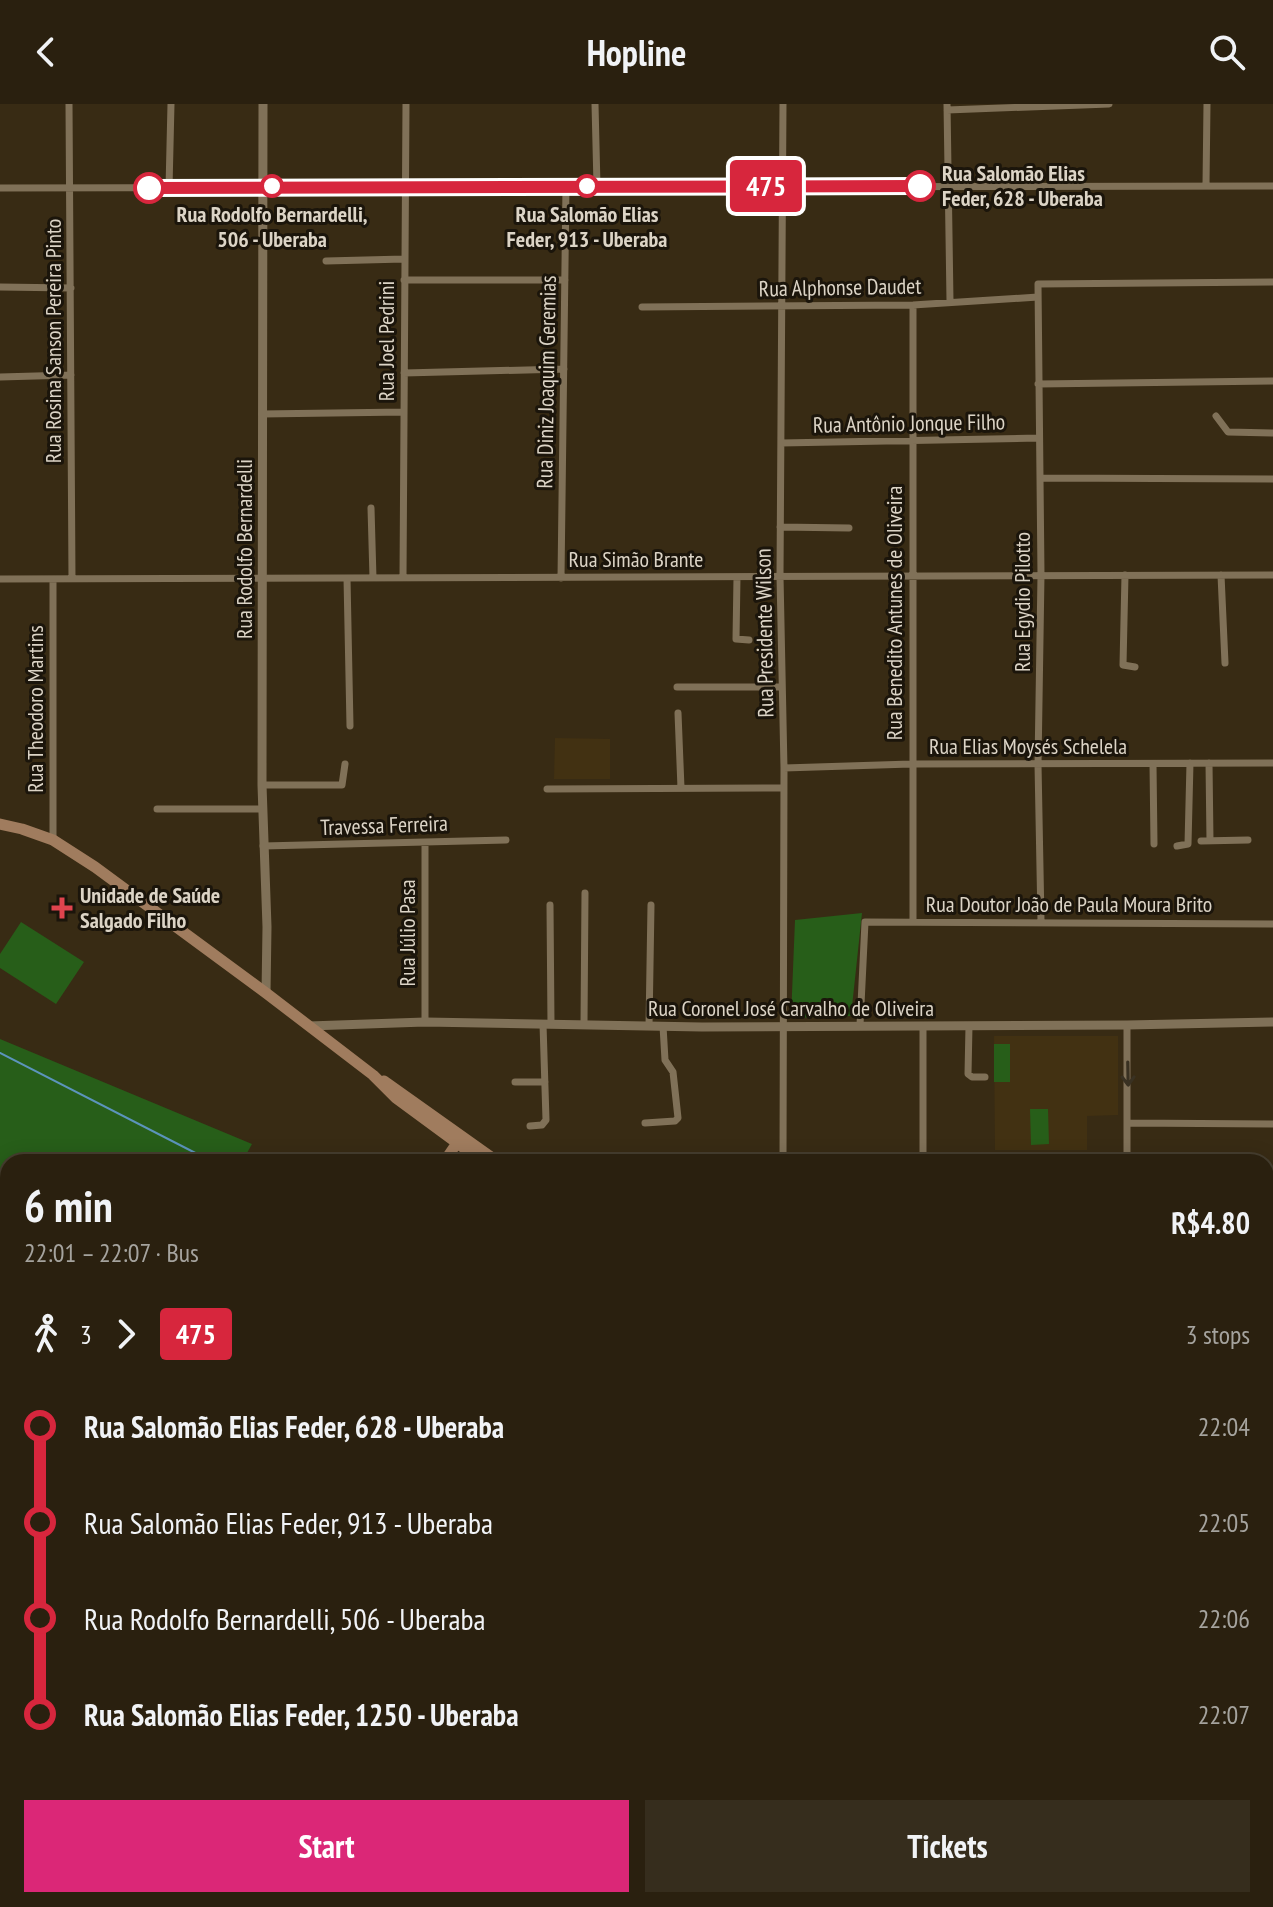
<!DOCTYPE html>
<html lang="en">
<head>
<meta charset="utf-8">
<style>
  :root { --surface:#2a200f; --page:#362d1d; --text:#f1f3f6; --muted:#a5a39e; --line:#463e2f; --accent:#db2777 }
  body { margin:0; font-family:"PT Sans Narrow",sans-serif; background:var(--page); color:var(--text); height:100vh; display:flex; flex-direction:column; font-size:30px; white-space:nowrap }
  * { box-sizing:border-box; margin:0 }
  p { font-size:26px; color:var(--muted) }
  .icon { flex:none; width:44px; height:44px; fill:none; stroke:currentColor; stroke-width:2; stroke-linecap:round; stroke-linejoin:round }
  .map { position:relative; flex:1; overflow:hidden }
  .side { position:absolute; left:0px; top:1050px; width:1274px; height:754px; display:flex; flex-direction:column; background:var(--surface); border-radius:24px 24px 0 0; box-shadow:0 4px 20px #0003,0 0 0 2px var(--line) }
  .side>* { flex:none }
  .badge { padding:0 16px; border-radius:6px; font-size:28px; line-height:52px }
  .map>.badge { position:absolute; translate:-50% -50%; box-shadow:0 0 0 4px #fff }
  .legs { display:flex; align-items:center; gap:12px; height:88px; padding:0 24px; font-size:26px }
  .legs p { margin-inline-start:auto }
  .head { display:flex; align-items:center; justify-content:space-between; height:136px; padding:0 24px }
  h1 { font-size:44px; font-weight:800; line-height:60px }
  .button { display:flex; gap:16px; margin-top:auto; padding:16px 24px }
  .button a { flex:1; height:92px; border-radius:0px; background:var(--accent); color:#fff; font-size:32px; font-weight:800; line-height:92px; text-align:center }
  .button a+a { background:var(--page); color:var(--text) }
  ul { padding:0 24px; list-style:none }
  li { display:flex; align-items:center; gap:28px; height:96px; font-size:30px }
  li i { display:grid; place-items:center; width:12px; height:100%; margin:0 10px; background:currentColor }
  li i::after { content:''; width:20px; height:20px; margin:-10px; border:6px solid; border-radius:50%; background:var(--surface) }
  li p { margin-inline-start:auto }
  li:first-child i { background:linear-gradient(#0000 50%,currentColor 0) }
  li:last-child i { background:linear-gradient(currentColor 50%,#0000 0) }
  header { display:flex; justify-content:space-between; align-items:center; height:104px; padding:0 24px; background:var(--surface); font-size:36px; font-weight:800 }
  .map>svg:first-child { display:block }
  .built { fill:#423112 }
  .green { fill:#275e19 }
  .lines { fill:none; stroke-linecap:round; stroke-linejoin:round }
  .stream { stroke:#5c94bc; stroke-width:2 }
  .minor { stroke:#807158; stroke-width:7 }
  .tertiary { stroke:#807158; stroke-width:9 }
  .secondary { stroke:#a07c5e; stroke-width:11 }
  .trunk { stroke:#d49067; stroke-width:12 }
  .oneway { stroke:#393122 }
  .line-1-casing { stroke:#fff; stroke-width:18 }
  .line-1 { stroke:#d7263d; stroke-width:12 }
  .stop-1-dot { fill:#fff; stroke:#d7263d; stroke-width:4 }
  .health-dot { fill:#e0444e; stroke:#1b150b; stroke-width:3 }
  .labels { text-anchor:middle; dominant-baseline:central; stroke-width:6; stroke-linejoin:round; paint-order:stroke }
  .stop-label { font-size:22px; font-weight:bold; fill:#dcd4c6; stroke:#1b150b }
  .street-label { font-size:22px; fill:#dcd4c6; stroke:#1b150b }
  .poi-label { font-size:22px; font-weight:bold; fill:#dcd4c6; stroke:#1b150b; text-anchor:start }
</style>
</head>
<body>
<header><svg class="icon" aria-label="back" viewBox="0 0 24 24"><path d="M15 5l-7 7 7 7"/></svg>Hopline<svg class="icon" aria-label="search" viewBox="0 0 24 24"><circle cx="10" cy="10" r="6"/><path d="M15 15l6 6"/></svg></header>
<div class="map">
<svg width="1273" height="1803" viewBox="0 0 1273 1803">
  <rect width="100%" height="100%" fill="#382b14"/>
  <path class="built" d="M555 634 610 635V675H554Z
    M994 932H1118V1011L1087 1012V1046H995Z"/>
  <path class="green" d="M862 809 851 912 791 914 795 816Z
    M21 818 84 858 56 900 0 864V850Z
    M0 935 252 1040 242 1058H8V1090L0 1089Z
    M994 940H1010V978H994Z
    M1030 1005H1048L1049 1040 1031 1041Z
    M8 1195V1304L0 1296V1216Z
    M1101 1796H1219L1216 1803H1099Z"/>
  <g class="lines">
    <path class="stream" d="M0 949 213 1058
      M1266 1644H1273"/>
    <path class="minor" d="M69 0 72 475
      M595 0 597 82
      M947 0 950 197
      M947 6 1109 0
      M1206 81 1207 0
      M0 84 1273 82
      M169 84 171 0
      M326 157 404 155
      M404 176H565
      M0 183 71 184
      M913 201V816
      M642 203 913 201 1038 193
      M404 269 564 265
      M0 273 71 271
      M1038 280 1273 277
      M262 310 404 308
      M1216 312 1228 328 1273 329
      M781 339 1038 334
      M1040 374 1273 375
      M371 404 373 474
      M780 423 849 424
      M1125 471 1123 561 1135 563
      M1221 471 1225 559
      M737 473 736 535 749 536
      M347 474 350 622
      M403 474 406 0
      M561 474 566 82
      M0 475 1273 471
      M677 583H782
      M678 609 681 684
      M1209 659 1210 737
      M1153 660 1154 740
      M784 664 911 660 1273 659
      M262 681H342L345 660
      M547 685 784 684
      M157 705H262
      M53 736V475
      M1201 737 1248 736
      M263 742 506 736
      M1177 742 1188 740 1190 659
      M550 801 551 920
      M1041 817 1038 660 1041 471 1038 180 1273 178
      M425 918V740
      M584 921 585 789
      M860 921 865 818 1273 820
      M649 922 651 801
      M923 922V1056L1127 1054V921
      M969 922 968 970 972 973H985
      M515 978H545
      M645 1019 675 1017 678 1014 673 968 665 956 663 922
      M1128 1019 1273 1020
      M530 1022 542 1021 546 1016 543 920
      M783 1058 784 664 780 472 783 0
      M0 1098 8 1099
      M1266 1124H1273
      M4 1622 8 1626
      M168 1796 175 1803
      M387 1796 394 1803
      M795 1796 806 1799H889L932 1803
      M11 1803 19 1796
      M160 1803 165 1796
      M417 1803 421 1796
      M1094 1803 1096 1796"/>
    <path class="tertiary" d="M263 0 262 681 267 823 266 889
      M309 922 425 918 702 923 1127 921 1273 918
      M0 1339 8 1340"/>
    <path class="secondary" d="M0 720 22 725 53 736 95 763 266 889 373 971 396 994 483 1058
      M384 977 498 1058
      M444 1058 459 1036
      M1266 1337 1273 1338
      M275 1803 279 1796"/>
    <path class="trunk" d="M0 1369 8 1370
      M0 1395H8
      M1266 1467H1273
      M1266 1491 1273 1492"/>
  </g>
  <defs><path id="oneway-shaft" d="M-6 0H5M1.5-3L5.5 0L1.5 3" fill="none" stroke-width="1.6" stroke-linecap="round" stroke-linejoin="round" transform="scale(2)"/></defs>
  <use class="oneway" href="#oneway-shaft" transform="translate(1128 970) rotate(89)"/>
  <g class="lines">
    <defs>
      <path id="line-1" d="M149 84 920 82"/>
    </defs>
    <use href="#line-1" class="line-1-casing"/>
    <use href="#line-1" class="line-1"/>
  </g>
  <g class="stop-1-dot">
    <circle cx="272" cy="82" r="10"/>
    <circle cx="587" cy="82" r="10"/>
    <circle cx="920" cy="82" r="14"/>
    <circle cx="149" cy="84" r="14"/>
  </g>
  <path class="health-dot" d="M58 792h8v8h8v8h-8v8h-8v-8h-8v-8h8z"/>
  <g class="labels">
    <g class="stop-label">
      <text x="942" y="69" text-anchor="start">Rua Salomão Elias<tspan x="942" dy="25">Feder, 628 - Uberaba</tspan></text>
      <text x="272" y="110">Rua Rodolfo Bernardelli,<tspan x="272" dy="25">506 - Uberaba</tspan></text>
      <text x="587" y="110">Rua Salomão Elias<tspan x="587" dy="25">Feder, 913 - Uberaba</tspan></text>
    </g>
    <g class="street-label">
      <text transform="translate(840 183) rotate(-1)">Rua Alphonse Daudet</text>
      <text transform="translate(53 237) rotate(-90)">Rua Rosina Sanson Pereira Pinto</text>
      <text transform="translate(386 237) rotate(-90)">Rua Joel Pedrini</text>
      <text transform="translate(546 278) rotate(-89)">Rua Diniz Joaquim Geremias</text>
      <text transform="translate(909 319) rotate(-1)">Rua Antônio Jonque Filho</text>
      <text transform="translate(244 445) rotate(-90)">Rua Rodolfo Bernardelli</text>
      <text x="636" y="455">Rua Simão Brante</text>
      <text transform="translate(1022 498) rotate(-90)">Rua Egydio Pilotto</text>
      <text transform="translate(894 509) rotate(-90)">Rua Benedito Antunes de Oliveira</text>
      <text transform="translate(764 529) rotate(-91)">Rua Presidente Wilson</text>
      <text transform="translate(35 605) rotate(-90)">Rua Theodoro Martins</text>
      <text x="1028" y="642">Rua Elias Moysés Schelela</text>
      <text transform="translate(384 721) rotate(-2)">Travessa Ferreira</text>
      <text x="1069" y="800">Rua Doutor João de Paula Moura Brito</text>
      <text transform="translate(407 829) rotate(-90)">Rua Júlio Pasa</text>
      <text x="791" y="904">Rua Coronel José Carvalho de Oliveira</text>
    </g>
    <g class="poi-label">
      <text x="80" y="791">Unidade de Saúde<tspan x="80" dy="25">Salgado Filho</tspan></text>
    </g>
  </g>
</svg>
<b class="badge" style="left:766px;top:82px;background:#d7263d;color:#fff">475</b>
<section class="side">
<div class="head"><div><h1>6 min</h1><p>22:01 – 22:07 · Bus</p></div><b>R$4.80</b></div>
<div class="legs"><svg class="icon" aria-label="walk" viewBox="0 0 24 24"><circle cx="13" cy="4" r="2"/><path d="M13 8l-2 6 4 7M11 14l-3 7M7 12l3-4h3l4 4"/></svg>3<svg class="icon" aria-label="forward" viewBox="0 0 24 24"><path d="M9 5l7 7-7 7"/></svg><b class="badge" style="background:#d7263d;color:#fff">475</b><p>3 stops</p></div>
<ul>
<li><i style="color:#d7263d"></i><b>Rua Salomão Elias Feder, 628 - Uberaba</b><p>22:04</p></li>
<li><i style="color:#d7263d"></i><span>Rua Salomão Elias Feder, 913 - Uberaba</span><p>22:05</p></li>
<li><i style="color:#d7263d"></i><span>Rua Rodolfo Bernardelli, 506 - Uberaba</span><p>22:06</p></li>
<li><i style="color:#d7263d"></i><b>Rua Salomão Elias Feder, 1250 - Uberaba</b><p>22:07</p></li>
</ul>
<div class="button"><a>Start</a><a>Tickets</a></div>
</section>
</div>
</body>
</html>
